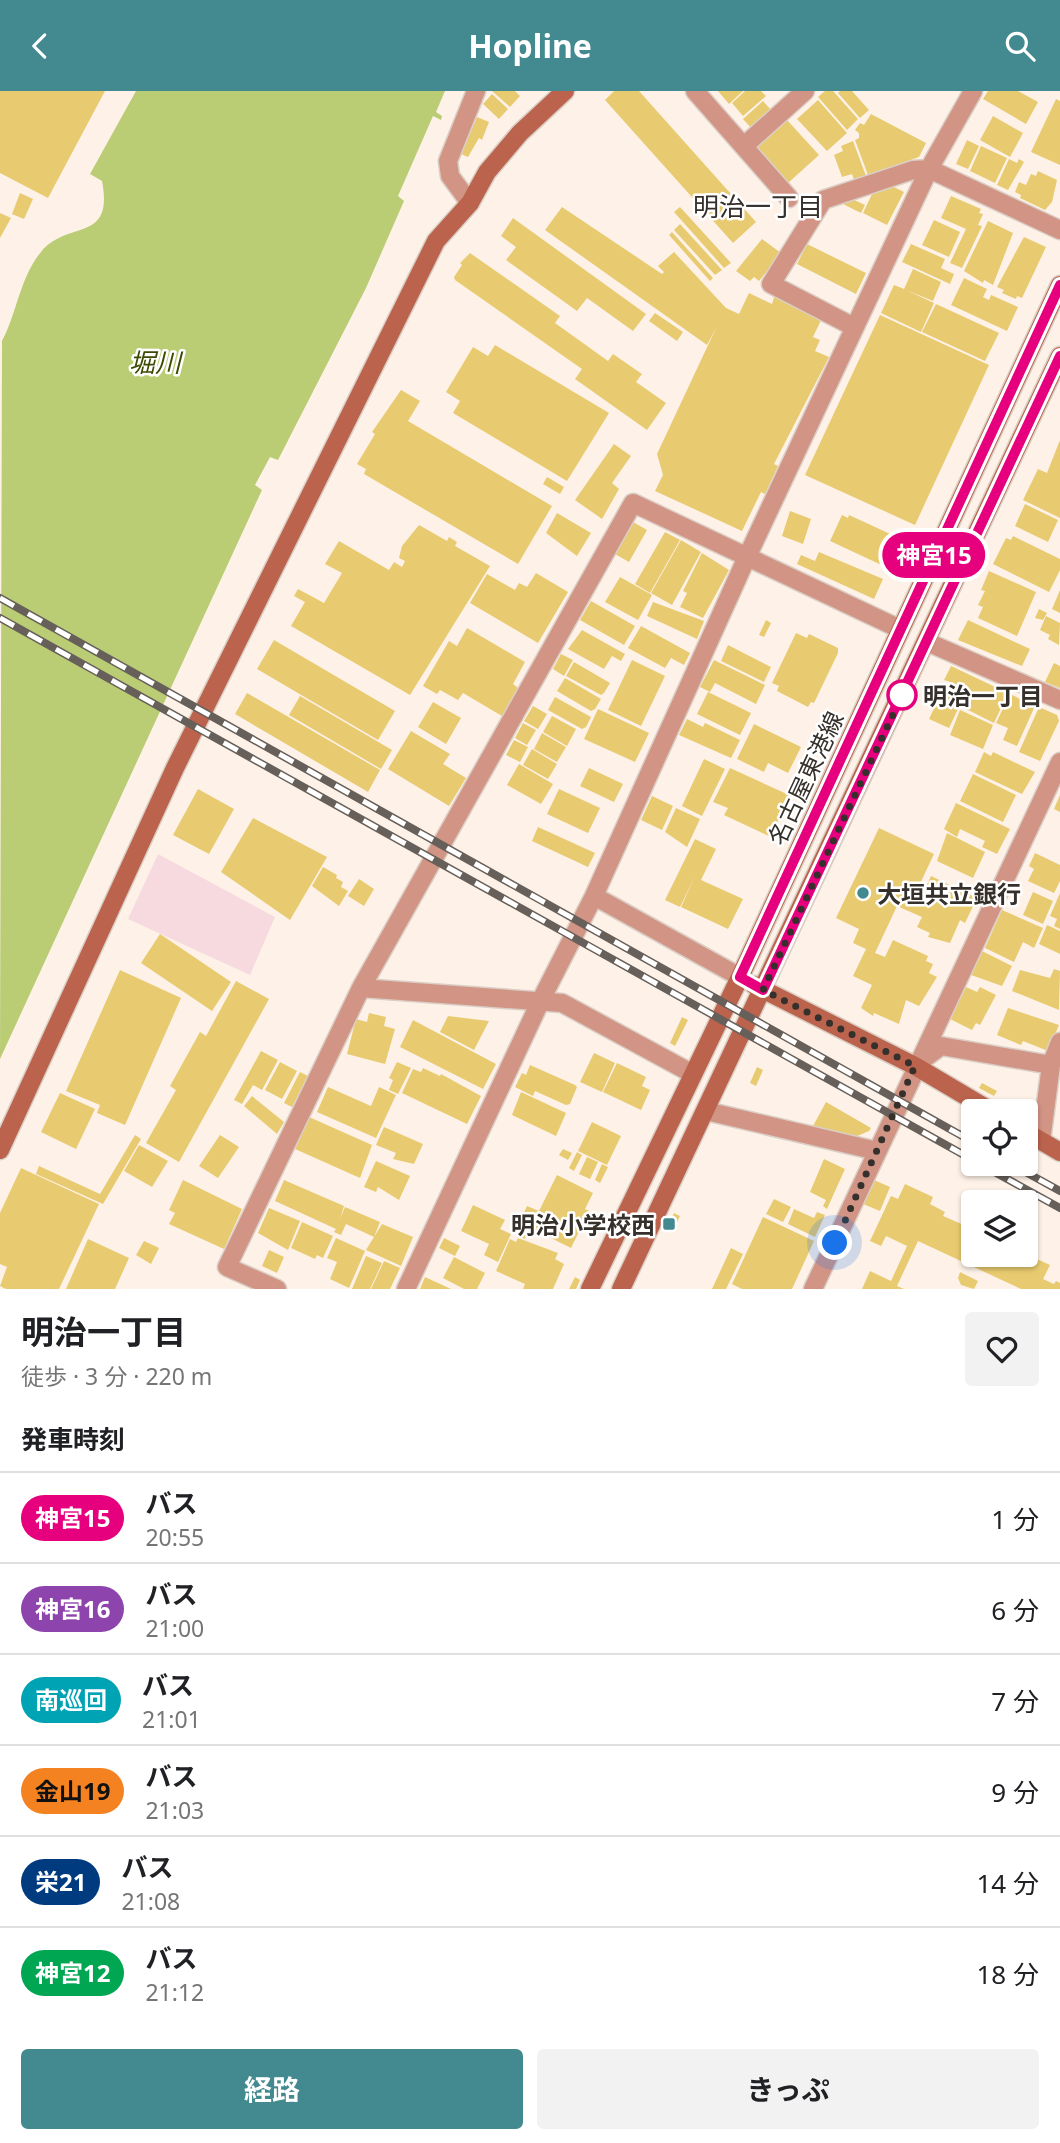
<!DOCTYPE html>
<html lang="ja">
<head>
<meta charset="utf-8">
<style>
  :root { --surface:#fff; --page:#f2f2f2; --text:#202124; --muted:#757577; --line:#e0e0e0; --accent:#428a90 }
  body { margin:0; font-family:"Noto Sans","Noto Sans JP",sans-serif; background:var(--page); color:var(--text); height:100vh; display:flex; flex-direction:column; font-size:26px; white-space:nowrap }
  * { box-sizing:border-box; margin:0 }
  p { font-size:23px; color:var(--muted) }
  .icon { flex:none; width:38px; height:38px; fill:none; stroke:currentColor; stroke-width:2; stroke-linecap:round; stroke-linejoin:round }
  .map { position:relative; height:1198px; overflow:hidden }
  .details { display:flex; flex-direction:column; background:var(--surface); flex:1 }
  .details>* { flex:none }
  .badge { padding:0 14px; border-radius:23px; font-size:24px; line-height:46px }
  .buttons { position:absolute; left:961px; top:1008px; display:grid; gap:14px }
  .buttons a { display:grid; place-items:center; width:77px; height:77px; border-radius:7px; background:var(--surface); box-shadow:0 2px 5px #0004; font-size:35px }
  .you { position:absolute; width:35px; height:35px; margin:-18px; border:5px solid #fff; border-radius:50%; background:#1a73e8; box-shadow:0 0 0 10px #1a73e833 }
  .map>.badge { position:absolute; translate:-50% -50%; box-shadow:0 0 0 4px #fff }
  h2 { padding:0 21px; font-size:26px; line-height:63px }
  .round { display:grid; place-items:center; flex:none; width:74px; height:74px; border-radius:7px; background:var(--page) }
  .summary { display:flex; align-items:center; justify-content:space-between; height:119px; padding:0 21px }
  h1 { font-size:33px; font-weight:700; line-height:52px }
  .action { display:flex; gap:14px; margin-top:auto; padding:14px 21px }
  .action a { flex:1; height:80px; border-radius:7px; background:var(--accent); color:#fff; font-size:28px; font-weight:700; line-height:80px; text-align:center }
  .action a+a { background:var(--page); color:var(--text) }
  ul { padding:0; list-style:none }
  li { display:flex; align-items:center; gap:21px; height:91px; padding:0 21px; border-top:2px solid var(--line) }
  li div { flex:1 }
  li b { display:block; font-size:26px }
  li em { font-style:normal }
  li .badge { min-width:77px; font-weight:700; text-align:center }
  header { display:flex; justify-content:space-between; align-items:center; height:91px; padding:0 21px; background:var(--accent); color:#fff; font-size:32px; font-weight:700 }
  .map>svg:first-child { display:block }
  .green { fill:#f6dadf }
  .water { fill:#bacd75 }
  .building { fill:#e8ca70 }
  .lines { fill:none; stroke-linecap:round; stroke-linejoin:round }
  .street-casing { stroke:#dacfc6; stroke-width:21 }
  .secondary-casing { stroke:#dacfc6; stroke-width:21 }
  .street { stroke:#d29484; stroke-width:18 }
  .secondary { stroke:#bb634c; stroke-width:18 }
  .rail-casing { stroke:#67605a; stroke-width:8 }
  .rail { stroke:#fff; stroke-width:5; stroke-dasharray:16; stroke-linecap:butt }
  .line-casing { stroke:#fff; stroke-width:16 }
  .line { stroke:#e6007e; stroke-width:10 }
  .walk { stroke:#35302b; stroke-width:7; stroke-dasharray:0 12.6 }
  .stop-dot { fill:#fff; stroke:#e6007e; stroke-width:3.5 }
  .poi-dot { fill:#428a90; stroke:#fff; stroke-width:2.5 }
  .labels { text-anchor:middle; dominant-baseline:central; stroke-width:5; stroke-linejoin:round; paint-order:stroke }
  .stop-label { font-size:24px; font-weight:bold; fill:#35302b; stroke:#fff; text-anchor:start }
  .street-label { font-size:24px; fill:#35302b; stroke:#fff }
  .poi-label { font-size:24px; font-weight:bold; fill:#35302b; stroke:#fff; text-anchor:start }
  .neighbourhood-label { font-size:26px; fill:#35302b; stroke:#fff }
  .water-label { font-size:26px; font-style:italic; fill:#3e4903; stroke:#fff }
</style>
</head>
<body>
<header><svg class="icon" aria-label="back" viewBox="0 0 24 24"><path d="M15 5l-7 7 7 7"/></svg>Hopline<svg class="icon" aria-label="search" viewBox="0 0 24 24"><circle cx="10" cy="10" r="6"/><path d="M15 15l6 6"/></svg></header>
<div class="map">
<svg width="1060" height="1198" viewBox="0 0 1060 1198">
  <rect width="100%" height="100%" fill="#fef2e8"/>
  <path class="green" d="M158 763 275 826 250 884 128 828Z"/>
  <path class="water" d="M136 0H445L436 21 442 25 441 29 433 25 398 105 404 110 366 197 278 369 270 366 255 394 262 399 0 968 2 250C17 222 20 186 41 161 68 128 114 153 102 90L90 83Z"/>
  <path class="building" d="M0 0H105L48 107 0 82Z
    M492 0H515L520 5 510 16Z
    M614 0H639L756 131 733 152 605 9Z
    M718 0H743L729 13Z
    M745 0H761L766 5 743 25 732 12Z
    M825 0H833L858 28 847 39 818 6Z
    M840 0H852L869 19 860 27 838 2Z
    M988 0H1018L1038 11 1026 33 983 8Z
    M492 3 508 18 499 28 483 13Z
    M1056 8 1060 10V74L1031 61Z
    M818 9 847 42 827 60 797 28Z
    M763 10 772 20 752 38 743 28Z
    M871 23 926 52 919 66 868 84 855 49 859 47V42L855 39 860 32 864 34Z
    M993 25 1023 42 1010 66 980 49Z
    M477 26 489 31 482 49 479 47 468 66 461 63Z
    M787 29 819 64 788 92 757 56Z
    M967 49 979 55 968 78 956 73Z
    M853 50 866 85 854 89 852 83 842 86 834 64 843 60 841 55Z
    M981 55 1007 67 995 92 970 80Z
    M1009 68 1017 72 1019 68 1024 71 1008 99 997 94Z
    M1038 80 1057 89 1052 111 1045 119 1020 107 1021 104 1015 101 1019 91 1026 94 1031 83 1036 85Z
    M888 93 904 101 887 134 863 122 873 101 886 98Z
    M20 102 33 108 24 128 12 123Z
    M951 105 981 118 979 122 983 123 978 134 982 135 962 177 950 172 966 138 941 127Z
    M850 107 865 114 861 122 839 111Z
    M562 116 662 183 664 181 658 175 674 161 726 217 739 223 749 202 772 213 775 203 823 225 813 246 820 249 815 260 829 266 774 373 778 375 765 403 761 401 742 440 655 400 663 384 657 363 717 235 707 254 545 139Z
    M680 116 731 172 724 177 674 121Z
    M0 122 11 127 0 147Z
    M513 127 646 223 633 240 587 207 577 220 506 169 516 156 501 145Z
    M934 129 960 141 949 166 922 154Z
    M988 130 1013 142 993 194 984 189 983 192 964 180Z
    M680 133 722 179 715 184 674 139Z
    M672 141 713 187 710 190 669 144Z
    M1024 146 1046 156 1022 207 1017 205 1016 208 1002 202 1004 199 997 196Z
    M762 148 781 162 759 190 754 186 750 190 736 180Z
    M807 153 866 182 856 203 797 173Z
    M911 153 945 168 941 177 954 183 950 193 902 171Z
    M470 162 560 225 555 232 608 270 613 263 642 283 636 291 666 312 647 339 575 288 582 278 455 189 454 186 462 174 460 172Z
    M913 178 941 191 933 210 906 199 934 212 921 241 881 222 894 194 904 198Z
    M964 187 987 198 983 206 989 209 991 204 1018 216 1007 240 951 214Z
    M936 213 999 242 985 270 922 241Z
    M655 222 683 241 677 250 649 230Z
    M880 224 989 274 915 434 805 384Z
    M495 254 609 322 567 390 453 322 460 310 446 301 473 256 488 265Z
    M401 299 420 310 408 330 552 415 518 473 364 383 366 378 357 373 375 343 372 341Z
    M1060 349V427L1023 409 1038 378 1047 382Z
    M614 353 631 365 612 392 619 398 602 428 575 409Z
    M547 386 564 396 560 403 543 393Z
    M1025 413 1058 429 1048 451 1015 435Z
    M790 420 811 428 803 453 782 445Z
    M557 422 591 442 577 465 546 442Z
    M842 424 848 427 849 424 901 448 888 477 830 450Z
    M633 431 647 439 629 471 615 463Z
    M419 434 447 450 449 446 457 451 455 455 490 475 410 604 291 535 305 511 294 505 298 498 324 512 342 482 325 473 339 450 389 479 394 471 402 476 405 470 399 467 402 455Z
    M665 441 680 449 650 502 635 493Z
    M1013 445 1060 468V479L1049 501 993 473 1006 447 1011 449Z
    M681 449 701 461 672 514 651 502Z
    M819 461 883 488 874 508 797 473 801 464 815 470Z
    M702 462 729 479 703 527 680 516 687 502 683 500Z
    M989 480 1036 501 1017 545 978 527 983 516 978 514 985 500 981 499Z
    M536 482 568 501 538 552 470 512 487 483 515 499 519 492 527 496Z
    M620 486 652 504 638 529 605 511Z
    M1060 499V522L1052 518Z
    M591 510 635 535 624 554 580 529Z
    M653 511 704 530 697 548 647 525Z
    M1039 518 1047 522 1043 529 1035 527Z
    M1046 525 1060 532 1059 554 1048 548 1050 544 1040 539Z
    M766 529 771 532 764 546 759 544Z
    M968 529 1030 558 1022 575 958 549Z
    M641 535 690 562 684 574 671 567 665 577 628 557Z
    M467 537 525 571 513 593 518 597 502 625 463 602 458 609 440 599 437 603 423 595 449 550 457 555Z
    M582 539 625 563 621 570 612 565 604 578 568 558Z
    M796 542 807 547 809 543 838 557V562L814 612 811 611 808 616 777 600 779 595 772 592Z
    M274 549 395 620 378 649 257 578Z
    M728 554 771 576 764 591 721 570Z
    M561 563 573 569 564 585 553 578Z
    M632 569 665 585 641 635 608 619Z
    M714 569 765 594 756 613 715 592 710 601 700 596Z
    M574 571 610 592 604 602 601 604 566 585Z
    M1054 572 1060 575V597L1045 591Z
    M951 575 1008 602 994 632 946 608 953 592 944 589Z
    M565 587 601 608 595 618 591 620 557 600Z
    M708 601 751 622 740 644 697 623Z
    M247 602 380 679 368 701 235 623Z
    M1010 603 1035 615 1017 655 1003 649 1008 637 996 632Z
    M300 605 392 659 381 678 289 624Z
    M555 606 591 626 586 636 582 638 548 619Z
    M938 609 958 618 949 637 929 628Z
    M433 611 461 627 446 653 418 636Z
    M533 615 547 623 538 638 524 630Z
    M1039 616 1057 624 1059 630 1040 670 1019 661Z
    M598 618 649 642 635 671 584 648Z
    M960 619 993 634 983 658 950 644Z
    M552 625 576 638 567 655 543 641Z
    M687 628 703 636 705 632 740 649 731 667 679 644Z
    M523 632 536 639 527 654 515 647Z
    M754 633 801 656 788 682 768 672 764 681 737 668Z
    M411 640 450 663 443 673 466 687 449 715 388 678Z
    M542 642 566 656 557 671 534 658Z
    M514 649 528 656 520 671 506 664Z
    M532 658 557 673 548 688 523 674Z
    M984 661 991 665 993 661 1035 681 1022 703 975 681Z
    M704 668 725 678 702 725 682 715Z
    M519 673 553 693 541 713 507 694Z
    M589 677 623 693 614 711 580 695Z
    M730 677 789 704 771 746 724 724 728 717 713 711Z
    M973 683 1016 704 1003 731 960 710Z
    M198 698 234 718 209 763 173 744Z
    M559 698 600 717 588 742 547 723Z
    M1060 704V721L1054 718Z
    M652 705 673 715 662 739 641 729Z
    M956 712 1010 738 997 763 982 756 985 750 960 738 957 746 944 738Z
    M676 717 700 728 687 756 665 741Z
    M253 727 327 766 290 829 221 781Z
    M538 736 595 762 588 776 532 750Z
    M879 737 934 763 919 795 925 798 931 785 977 807 965 832 960 829 950 852 928 846 930 842 917 836 922 826 897 815 875 862 885 866 893 849 928 865 926 870 933 873 929 882 937 886 919 915 906 909 899 933 874 922 873 925 861 917 872 894 853 885 866 858 853 852 859 838 836 827Z
    M947 742 985 761 973 787 937 770Z
    M695 748 716 758 701 789 743 808 728 838 681 816 695 785 680 816 665 809Z
    M1035 762 1060 774V790L1054 802 1028 790 1034 778 1029 775Z
    M323 776 337 784 336 787 343 791 341 796 348 800 339 815 312 795Z
    M359 788 374 798 364 815 348 805Z
    M1033 801 1053 810 1043 833 1023 824Z
    M1060 802V838L1054 835 1057 828 1050 825Z
    M1002 819 1043 837 1034 857 1023 851 1014 871 985 857Z
    M1047 834 1060 840V863L1039 853Z
    M160 843 231 891 212 920 141 872Z
    M982 860 1012 875 1002 895 971 884Z
    M1054 878 1060 880 1059 919 1012 900 1020 879 1050 887Z
    M120 879 181 907 125 1034 97 1022 100 1014 66 1000Z
    M236 890 269 908 179 1071 146 1052 176 999 170 995 200 941 206 945Z
    M966 896 977 901 980 896 996 904 980 934 976 932 972 939 950 928Z
    M1008 917 1059 934 1048 960 1023 950 1021 954 997 944Z
    M369 922 386 926 384 935 395 938 385 973 347 963 356 928 367 931Z
    M448 925 489 930 474 959 440 941Z
    M682 926 688 929 675 955 670 952Z
    M413 929 496 973 483 998 400 956Z
    M261 960 278 969 262 999 253 994 242 1013 234 1009Z
    M594 962 615 972 602 1001 580 991Z
    M280 971 297 980 282 1008 265 999Z
    M397 971 411 977 398 1003 389 999 393 989 389 987Z
    M617 972 646 986 642 995 650 999 641 1019 603 1001Z
    M530 974 575 994 577 996 570 1013 566 1014 535 1000 533 1005 515 996 522 982 526 984Z
    M757 976 763 979 756 995 750 992Z
    M423 977 440 985 441 983 481 1005 467 1033 402 1002 413 978 421 981Z
    M300 981 308 985 292 1016 284 1012Z
    M982 992 997 1000 994 1005 979 997Z
    M328 996 371 1015 379 996 396 1004 376 1047 317 1021Z
    M521 1001 566 1022 556 1045 512 1024Z
    M60 1002 95 1018 76 1058 41 1041Z
    M252 1005 284 1031 277 1043 244 1015Z
    M826 1011 871 1037 869 1040 855 1046 813 1035Z
    M309 1026 372 1054 360 1087 295 1058Z
    M592 1031 621 1045 607 1074 578 1060Z
    M384 1036 423 1053 414 1073 393 1068 396 1062 376 1054Z
    M135 1044 141 1048 103 1113 36 1083 39 1075 100 1103Z
    M220 1044 239 1056 218 1087 199 1075Z
    M139 1054 168 1070 152 1096 124 1080Z
    M563 1058 572 1062 568 1069 559 1064Z
    M577 1061 582 1064 574 1080 569 1077Z
    M587 1066 598 1071 590 1088 579 1083Z
    M824 1068 845 1078 827 1118 823 1115 826 1109 810 1101Z
    M376 1070 410 1085 399 1109 378 1096 376 1101 364 1096Z
    M602 1073 608 1076 600 1092 595 1089Z
    M21 1077 99 1113 59 1198H6L0 1195 7 1176 0 1173V1122Z
    M557 1084 593 1102 585 1118 589 1120 571 1157 533 1138 536 1132 522 1126 527 1115 539 1120Z
    M183 1089 242 1118 224 1158 169 1133 175 1122 169 1119Z
    M284 1089 344 1115 340 1128 345 1116 380 1131 374 1146 346 1133 341 1144 334 1141 336 1138 275 1110Z
    M874 1089 890 1096 880 1120 863 1113Z
    M905 1093 933 1106 930 1113 945 1121 943 1125 973 1138V1164L1026 1163 1050 1174 1043 1188 1054 1193 1056 1190 1060 1192V1198H1021L918 1150 897 1195 904 1198H862L870 1180 891 1190 907 1155 886 1145 881 1155 870 1150 891 1105 898 1108Z
    M774 1108 791 1116 783 1131 766 1123Z
    M473 1114 505 1129 500 1138 511 1143 498 1171 484 1164 489 1153 461 1140Z
    M269 1117 300 1130 288 1159 258 1142Z
    M794 1118 814 1127 817 1121 825 1124 815 1146 788 1133Z
    M674 1122 680 1125 674 1138 669 1135Z
    M763 1126 814 1150 792 1198H742L732 1193Z
    M518 1130 530 1136 525 1148 513 1142Z
    M302 1131 333 1145 323 1167 317 1164 315 1168 291 1157Z
    M382 1133 413 1146 401 1175 366 1159Z
    M336 1147 365 1160 349 1197 330 1188 337 1171 327 1167Z
    M444 1147 460 1155 455 1165 439 1157Z
    M518 1147 558 1162 555 1168 564 1173 553 1198H523L525 1193 496 1180 510 1148 516 1151Z
    M88 1148 129 1167 115 1198H66Z
    M144 1150 159 1157 151 1173 136 1164Z
    M731 1157 743 1163 726 1198H712Z
    M269 1159 284 1166 277 1182 262 1175Z
    M366 1165 382 1172 370 1198H352Z
    M454 1166 485 1182 477 1198H464L443 1187Z
    M384 1170 400 1177 390 1198H371Z
    M960 1181 978 1190 974 1198 961 1194 958 1187Z
    M425 1186 451 1198H420Z
    M575 1186 580 1189 576 1198H569Z"/>
  <g class="lines">
    <defs>
      <path id="street" d="M695 0 789 107
        M744 55 805 0
        M470 112 450 85 448 70 476 0
        M854 236 771 193 823 109 913 79 929 78 1060 139
        M927 551 1060 609
        M594 805 740 886
        M361 897 562 912 693 983
        M918 972 941 955 1051 974
        M706 1020 877 1060
        M1041 1050 1051 974 1060 951
        M277 1198 227 1176 361 897 633 412 900 538
        M406 1198 541 909 594 805 747 466 929 78 973 0
        M813 1198 1060 671"/>
      <path id="secondary" d="M754 894 915 975 991 1020
        M1026 1041 1060 1061
        M0 1059 175 677 436 150 470 112 487 81 520 42 565 0
        M590 1198 740 886 1060 194
        M621 1198 1060 265"/>
    </defs>
    <use href="#street" class="street-casing"/>
    <use href="#secondary" class="secondary-casing"/>
    <use href="#street" class="street"/>
    <use href="#secondary" class="secondary"/>
    <defs>
      <path id="rail" d="M0 507 973 1051
        M0 527 973 1069
        M980 1073 1060 1117
        M1011 1073 1060 1100"/>
    </defs>
    <use href="#rail" class="rail-casing"/>
    <use href="#rail" class="rail"/>
  </g>
  <g class="lines">
    <defs>
      <path id="line" d="M1060 194 740 886 763 899 1060 265"/>
    </defs>
    <use href="#line" class="line-casing"/>
    <use href="#line" class="line"/>
    <path class="walk" d="M835 1152 915 975 763 899 905 598 902 604"/>
  </g>
  <circle class="stop-dot" cx="902" cy="604" r="14"/>
  <g class="poi-dot">
    <circle cx="863" cy="802" r="7"/>
    <rect x="662" y="1126" width="14" height="14" rx="3.5"/>
  </g>
  <g class="labels">
    <g class="stop-label">
      <text x="923" y="604">明治一丁目</text>
    </g>
    <g class="street-label">
      <text transform="translate(805 687) rotate(-65)">名古屋東港線</text>
    </g>
    <g class="poi-label">
      <text x="877" y="802">大垣共立銀行</text>
      <text x="655" y="1133" text-anchor="end">明治小学校西</text>
    </g>
    <g class="neighbourhood-label">
      <text x="758" y="115">明治一丁目</text>
    </g>
    <g class="water-label">
      <text x="155" y="271">堀川</text>
    </g>
  </g>
</svg>
<div class="buttons">
<a><svg class="icon" aria-label="locate" viewBox="0 0 24 24"><circle cx="12" cy="12" r="6"/><path d="M12 2v4M12 18v4M2 12h4M18 12h4"/></svg></a>
<a><svg class="icon" aria-label="layers" viewBox="0 0 24 24"><path d="M12 4l9 5-9 5-9-5zM3 14l9 5 9-5"/></svg></a>
</div>
<div class="you" style="left:835px;top:1152px"></div>
<b class="badge" style="left:934px;top:464px;background:#e6007e;color:#fff">神宮15</b>
</div>
<section class="details">
<div class="summary"><div><h1>明治一丁目</h1><p>徒歩 · 3 分 · 220 m</p></div><a class="round"><svg class="icon" aria-label="heart" viewBox="0 0 24 24"><path d="M12 20l-8-8c-3-5 5-10 8-4 3-6 11-1 8 4z"/></svg></a></div>
<h2>発車時刻</h2>
<ul>
<li><span class="badge" style="background:#e6007e;color:#fff">神宮15</span><div><b>バス</b><p>20:55</p></div><em>1 分</em></li>
<li><span class="badge" style="background:#8e44ad;color:#fff">神宮16</span><div><b>バス</b><p>21:00</p></div><em>6 分</em></li>
<li><span class="badge" style="background:#00a3b4;color:#fff">南巡回</span><div><b>バス</b><p>21:01</p></div><em>7 分</em></li>
<li><span class="badge" style="background:#f58220;color:#111">金山19</span><div><b>バス</b><p>21:03</p></div><em>9 分</em></li>
<li><span class="badge" style="background:#003b80;color:#fff">栄21</span><div><b>バス</b><p>21:08</p></div><em>14 分</em></li>
<li><span class="badge" style="background:#00a651;color:#fff">神宮12</span><div><b>バス</b><p>21:12</p></div><em>18 分</em></li>
</ul>
<div class="action"><a>経路</a><a>きっぷ</a></div>
</section>
</body>
</html>
